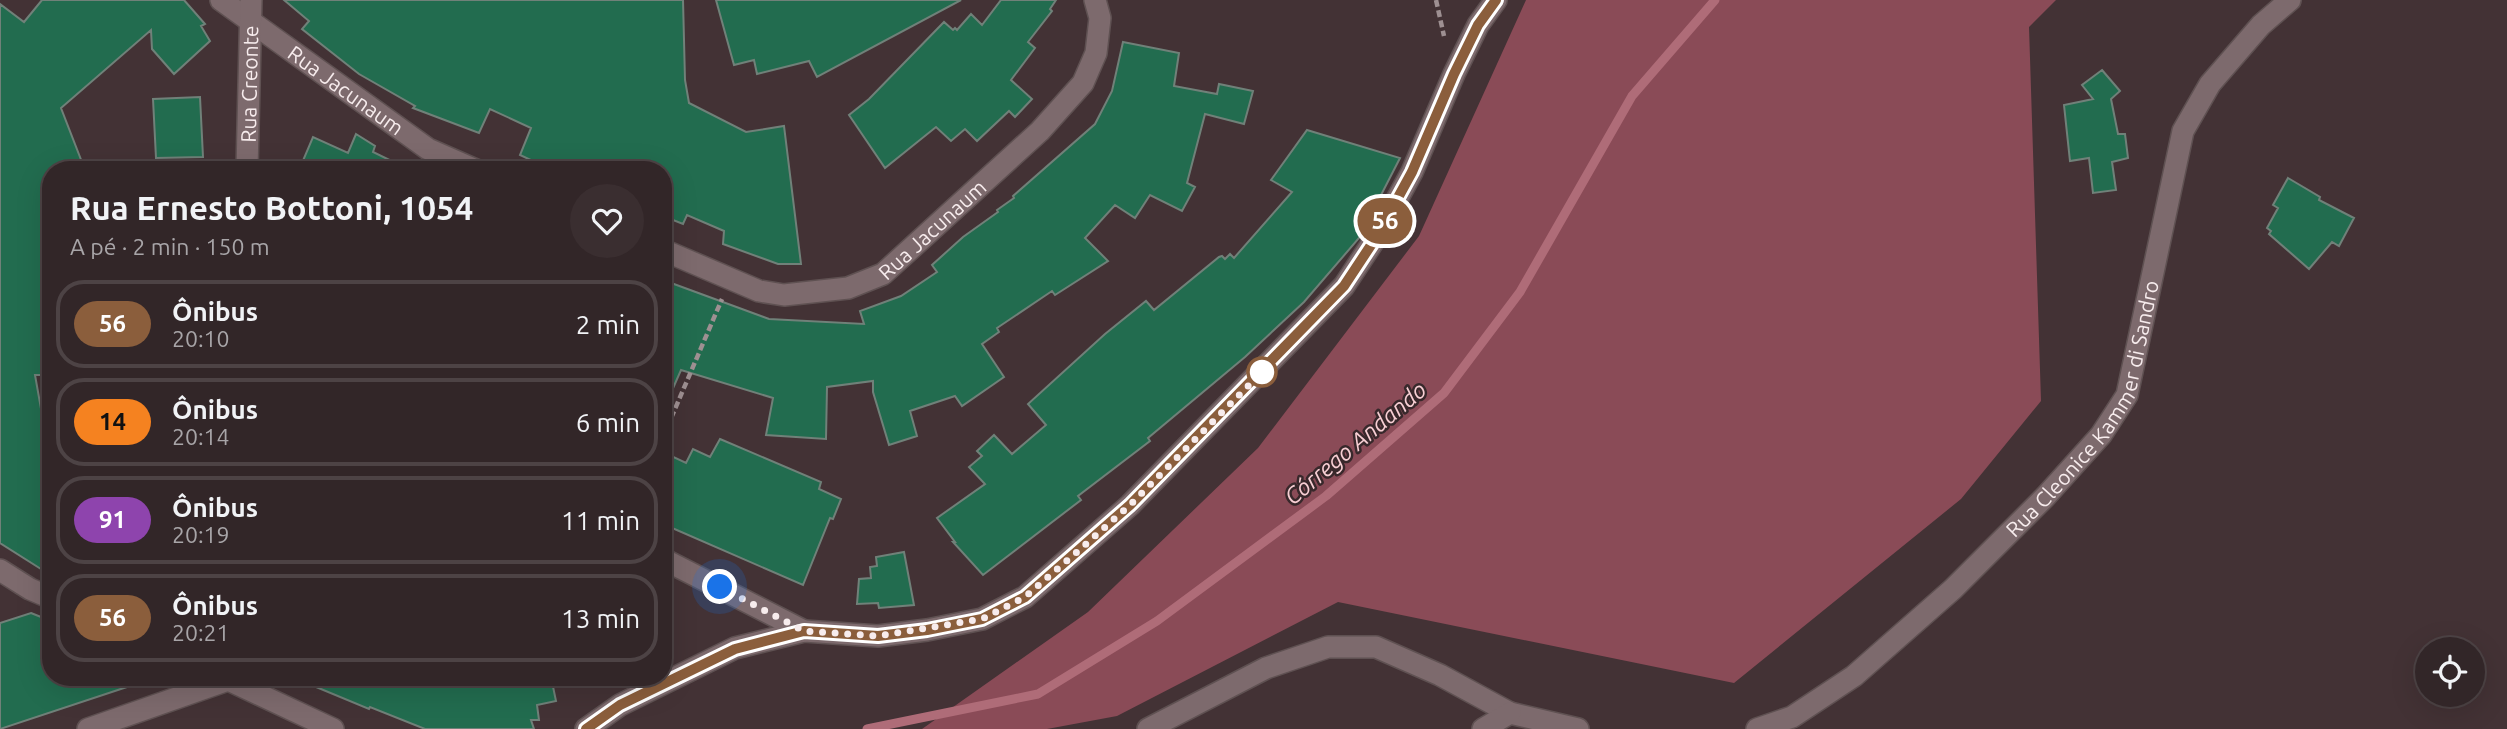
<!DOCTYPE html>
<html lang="pt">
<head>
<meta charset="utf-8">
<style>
  :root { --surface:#322628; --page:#3a2e30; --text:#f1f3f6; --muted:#a8a5a8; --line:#4d4345 }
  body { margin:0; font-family:Ubuntu,sans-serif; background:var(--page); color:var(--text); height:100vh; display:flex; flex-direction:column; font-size:26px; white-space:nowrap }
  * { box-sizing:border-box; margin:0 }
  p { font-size:23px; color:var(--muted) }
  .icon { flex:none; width:38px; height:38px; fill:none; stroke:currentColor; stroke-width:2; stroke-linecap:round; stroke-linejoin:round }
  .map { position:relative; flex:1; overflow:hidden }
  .details { position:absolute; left:42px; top:161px; width:630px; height:525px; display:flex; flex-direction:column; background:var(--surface); border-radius:28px; box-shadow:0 7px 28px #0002,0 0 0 2px var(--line) }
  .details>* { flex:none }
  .badge { padding:0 14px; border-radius:23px; font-size:24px; line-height:46px }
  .controls { position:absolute; left:2415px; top:637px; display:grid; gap:14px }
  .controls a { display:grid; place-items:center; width:70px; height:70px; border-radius:50%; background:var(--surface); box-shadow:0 7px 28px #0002,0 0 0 2px var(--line); font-size:35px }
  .you { position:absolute; width:35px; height:35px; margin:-18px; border:5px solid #fff; border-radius:50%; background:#1a73e8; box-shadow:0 0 0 10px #1a73e833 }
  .map>.badge { position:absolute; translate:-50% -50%; box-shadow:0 0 0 4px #fff }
  .round { display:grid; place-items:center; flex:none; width:74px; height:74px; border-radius:37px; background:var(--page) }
  .overview { display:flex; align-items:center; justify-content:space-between; height:119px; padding:0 28px }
  h1 { font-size:33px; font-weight:700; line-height:52px }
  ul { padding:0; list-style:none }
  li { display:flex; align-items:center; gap:21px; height:88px; margin:0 14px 10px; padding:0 14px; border:4px solid var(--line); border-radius:28px }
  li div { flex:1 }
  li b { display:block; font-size:26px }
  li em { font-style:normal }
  li .badge { min-width:77px; font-weight:700; text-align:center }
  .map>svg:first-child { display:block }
  .forest { fill:#8a4b57 }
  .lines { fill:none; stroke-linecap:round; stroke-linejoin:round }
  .stream { stroke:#af6c78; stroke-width:9 }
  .building { fill:#226c4f; stroke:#708179; stroke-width:2 }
  .minor-casing { stroke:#5f5152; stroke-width:24 }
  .path { stroke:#9e9092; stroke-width:4.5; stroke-dasharray:7 3.5; stroke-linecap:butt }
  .minor { stroke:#7d6a6d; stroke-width:21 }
  .line-casing { stroke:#fff; stroke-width:16 }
  .line { stroke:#8b5e3c; stroke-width:10 }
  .walk { stroke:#f7eced; stroke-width:7; stroke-dasharray:0 12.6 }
  .stop-dot { fill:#fff; stroke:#8b5e3c; stroke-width:3.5 }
  .labels { text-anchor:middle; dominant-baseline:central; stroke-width:5; stroke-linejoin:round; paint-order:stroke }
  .street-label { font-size:21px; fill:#f7eced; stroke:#38282b }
  .water-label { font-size:23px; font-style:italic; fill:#f8cfd4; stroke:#38282b }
</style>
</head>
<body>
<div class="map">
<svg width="2507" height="729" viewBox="0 0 2507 729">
  <rect width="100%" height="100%" fill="#433235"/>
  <path class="forest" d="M1526 0H2056L2029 27 2041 401 1961 499 1734 683 1338 602 1117 716 1047 729H922L1088 612 1258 448 1419 236Z"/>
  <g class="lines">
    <path class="stream" d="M867 729 1038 694 1157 621 1326 496 1444 393 1520 292 1632 96 1715 0"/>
  </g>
  <path class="building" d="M42 0H184L205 24 201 26 210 41 174 74 152 49 151 30 61 108 85 170H51V375H35L51 465V559L41 569 0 543V4L24 22Z
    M284 0H683L685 80 689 103 746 132 784 126 801 264H778L723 244 724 231 687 215 683 224 663 216V170H552L520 155 531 128 490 109 479 133 413 108 415 106 359 74 302 29 309 21Z
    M716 0H961L817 77 809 61 757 74 754 60 734 65Z
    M1001 0H1056L1050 9 1052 11 1028 42 1035 48 1011 80 1032 99 1015 117 1009 111 977 141 965 129 951 141 936 127 885 168 849 115 869 99 944 22 953 30 955 28 957 30 971 14 982 25Z
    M1123 42 1179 53 1174 86 1217 94 1219 84 1253 91 1244 124 1205 114 1187 183 1195 187 1182 211 1150 195 1135 218 1115 205 1085 238 1108 261 1055 295 1052 291 997 328 999 332 982 344 1004 377 962 406 955 396 910 411 917 436 889 445 873 392V381L827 387 826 439 766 435 773 398 681 370 663 411V280L769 319 864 324 860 311 901 296 937 272 932 265 963 237 998 212 997 210 1014 198 1013 196 1095 124 1112 91Z
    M2102 70 2120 91 2111 99 2118 134H2125L2128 158 2112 162 2116 190 2093 193 2089 158 2070 161 2064 105 2093 99 2082 85Z
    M200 97 203 157 156 158 153 99Z
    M1307 130 1400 158 1359 238 1304 302 1245 357 1148 438 1150 441 1078 496 1081 500 983 575 953 542H955L937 518 985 484 969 467 982 456 977 451 994 435 1012 454 1046 425 1028 404 1105 334 1146 301 1154 310 1219 257 1222 256 1225 259 1230 254 1234 258 1292 192 1271 180Z
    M356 134 375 146 373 152 410 170H299L313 137 348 153Z
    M2288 178 2320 197 2319 200 2354 218 2339 246 2332 242 2309 269 2269 234 2271 231 2267 228 2278 208 2273 205Z
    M720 439 821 482 819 489 841 499 833 519 830 518 803 585 663 524V452L686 463 693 449 710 457Z
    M904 552 914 605 879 608 878 603 857 604 859 579 871 578 870 567 877 566 876 557Z
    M31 613 51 621V677H144L145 681 0 729V623Z
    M292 677H551L556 701 537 705 539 720H531L534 729H425L370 707 369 709Z"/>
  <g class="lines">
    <defs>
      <g id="minor">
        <path id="s1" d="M221 0 428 149 476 170"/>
        <path id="s2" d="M247 170 251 0"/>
        <path id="s3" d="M663 250 759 291 784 295 848 288 883 274 1040 131 1083 83 1096 53 1100 18 1095 0"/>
        <path d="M663 559 804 631"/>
        <path d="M0 570 30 589 51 598"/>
        <path d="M222 677 333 729"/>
        <path d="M88 729 228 680"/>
        <path d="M586 729 620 705 735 648 804 631 878 636 927 630 982 619 1025 597 1130 505 1344 286 1377 236 1412 172 1454 74 1478 25 1496 0"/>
        <path d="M1148 729 1266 668 1328 647H1376L1440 675 1510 713 1578 729"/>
        <path d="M1483 729 1510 713"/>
        <path id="s4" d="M1757 729 1792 717 1854 676 1953 589 2045 497 2101 435 2127 395 2183 131 2210 84 2261 25 2290 0"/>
      </g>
    </defs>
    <use href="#minor" class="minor-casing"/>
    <path class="path" d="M1436 0 1444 36
      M663 437 722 299"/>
    <use href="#minor" class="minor"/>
  </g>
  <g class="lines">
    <defs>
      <path id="line" d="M586 729 620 705 735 649 804 631 878 636 927 630 982 619 1025 597 1130 505 1344 286 1377 236 1412 172 1454 74 1478 25 1496 0"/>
    </defs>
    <use href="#line" class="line-casing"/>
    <use href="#line" class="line"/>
    <path class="walk" d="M720 587 804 631 878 636 982 619 1025 597 1077 552 1130 505 1262 372"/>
  </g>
  <circle class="stop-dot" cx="1262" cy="372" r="14"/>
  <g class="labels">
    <g class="street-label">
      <text stroke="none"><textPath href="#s2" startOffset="86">Rua Creonte</textPath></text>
      <text stroke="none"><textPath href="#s1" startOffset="154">Rua Jacunaum</textPath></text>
      <text stroke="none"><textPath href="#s3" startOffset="298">Rua Jacunaum</textPath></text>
      <text stroke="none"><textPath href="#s4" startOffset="472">Rua Cleonice Kammer di Sandro</textPath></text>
    </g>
    <g class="water-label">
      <text transform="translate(1355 443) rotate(-40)">Córrego Andando</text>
    </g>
  </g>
</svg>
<div class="controls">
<a><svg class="icon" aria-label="locate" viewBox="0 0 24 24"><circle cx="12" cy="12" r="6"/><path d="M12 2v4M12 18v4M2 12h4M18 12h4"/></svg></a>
</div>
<div class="you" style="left:720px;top:587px"></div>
<b class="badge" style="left:1385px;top:221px;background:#8b5e3c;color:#fff">56</b>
<section class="details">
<div class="overview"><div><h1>Rua Ernesto Bottoni, 1054</h1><p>A pé · 2 min · 150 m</p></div><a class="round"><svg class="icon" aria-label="heart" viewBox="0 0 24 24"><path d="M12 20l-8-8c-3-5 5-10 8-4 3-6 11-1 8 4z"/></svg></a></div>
<ul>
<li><span class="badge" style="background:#8b5e3c;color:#fff">56</span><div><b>Ônibus</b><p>20:10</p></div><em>2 min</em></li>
<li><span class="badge" style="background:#f58220;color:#111">14</span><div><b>Ônibus</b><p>20:14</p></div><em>6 min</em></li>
<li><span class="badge" style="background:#8e44ad;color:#fff">91</span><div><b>Ônibus</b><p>20:19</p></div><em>11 min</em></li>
<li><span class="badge" style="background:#8b5e3c;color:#fff">56</span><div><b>Ônibus</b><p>20:21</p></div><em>13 min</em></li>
</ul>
</section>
</div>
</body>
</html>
